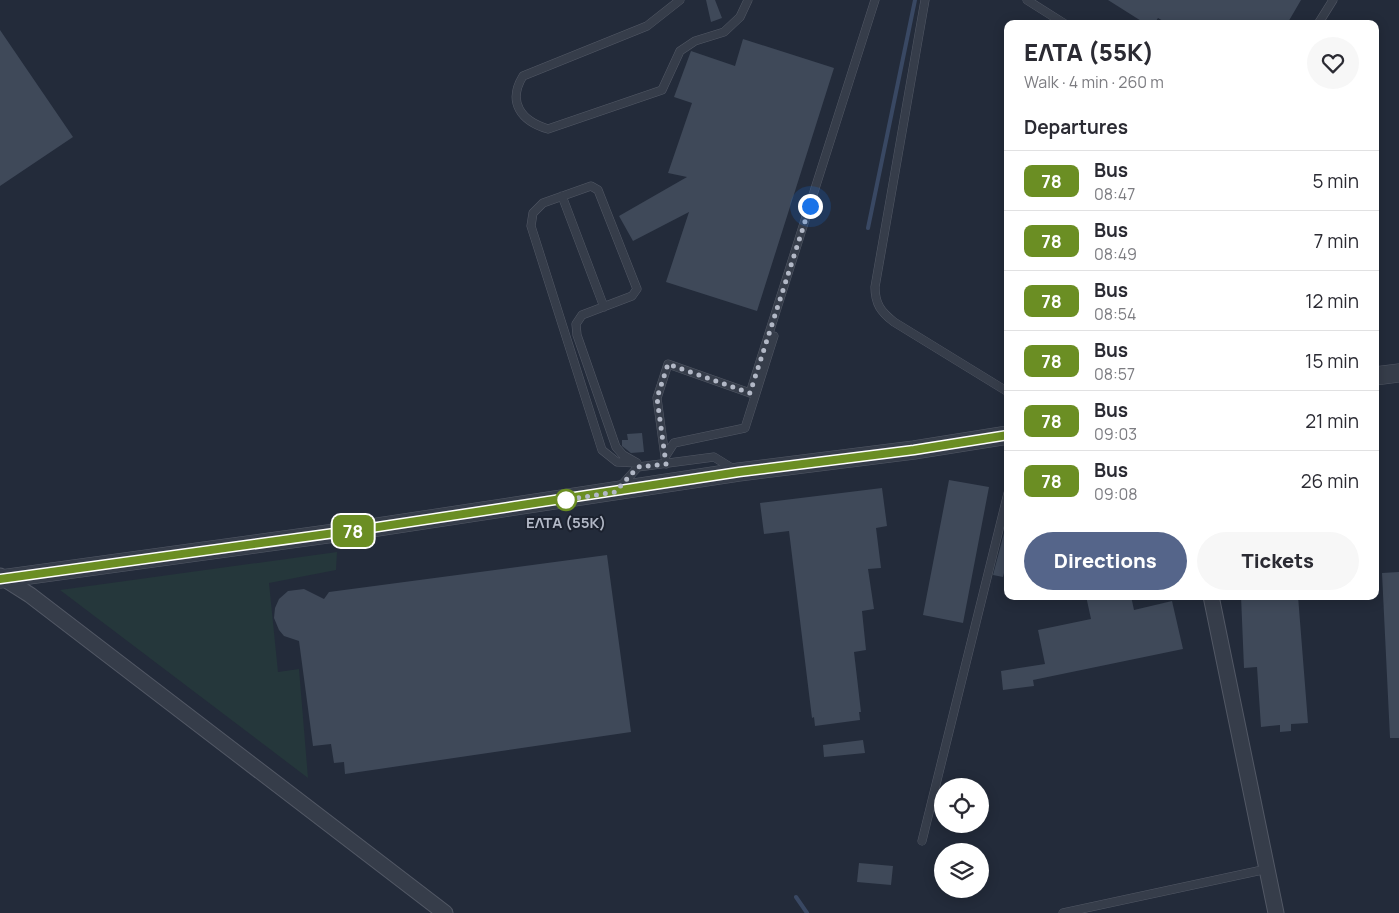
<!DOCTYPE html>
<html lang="en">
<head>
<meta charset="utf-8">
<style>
  :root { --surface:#fff; --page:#f7f7f7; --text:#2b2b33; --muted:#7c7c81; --line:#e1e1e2; --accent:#55658a }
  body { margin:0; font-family:Manrope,sans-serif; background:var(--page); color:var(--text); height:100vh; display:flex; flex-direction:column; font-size:19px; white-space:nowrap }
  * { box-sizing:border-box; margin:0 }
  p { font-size:16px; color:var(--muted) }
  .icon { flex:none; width:28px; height:28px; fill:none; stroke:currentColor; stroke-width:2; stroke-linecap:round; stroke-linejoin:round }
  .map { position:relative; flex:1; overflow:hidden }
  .details { position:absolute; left:1004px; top:20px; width:375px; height:580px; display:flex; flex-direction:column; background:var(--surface); border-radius:10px; box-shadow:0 2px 12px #0003 }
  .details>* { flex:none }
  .badge { padding:0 10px; border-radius:8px; font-size:18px; line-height:32px }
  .controls { position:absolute; left:934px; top:778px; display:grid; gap:10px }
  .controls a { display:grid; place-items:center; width:55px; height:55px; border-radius:50%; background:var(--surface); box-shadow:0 2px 12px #0003; font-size:25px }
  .you { position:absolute; width:25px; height:25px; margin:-12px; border:4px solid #fff; border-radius:50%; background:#1a73e8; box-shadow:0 0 0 8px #1a73e833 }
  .map>.badge { position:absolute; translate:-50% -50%; box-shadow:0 0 0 2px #fff }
  h2 { padding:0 20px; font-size:19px; line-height:45px }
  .round { display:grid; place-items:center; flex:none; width:52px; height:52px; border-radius:26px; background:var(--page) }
  .headline { display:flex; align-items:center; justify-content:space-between; height:85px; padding:0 20px }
  h1 { font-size:24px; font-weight:800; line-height:38px }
  .primary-button { display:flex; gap:10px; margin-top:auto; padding:10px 20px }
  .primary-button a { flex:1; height:58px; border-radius:30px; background:var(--accent); color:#fff; font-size:20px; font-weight:800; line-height:58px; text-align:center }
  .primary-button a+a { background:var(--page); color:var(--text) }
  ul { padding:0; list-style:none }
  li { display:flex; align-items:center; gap:15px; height:60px; padding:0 20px; border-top:1px solid var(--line) }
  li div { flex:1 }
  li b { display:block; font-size:19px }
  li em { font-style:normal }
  li .badge { min-width:55px; font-weight:700; text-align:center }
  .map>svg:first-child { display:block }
  .green { fill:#25373b }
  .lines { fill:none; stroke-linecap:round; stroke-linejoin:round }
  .stream { stroke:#394863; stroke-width:4 }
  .building { fill:#3f4959 }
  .service-casing { stroke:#525865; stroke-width:9 }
  .minor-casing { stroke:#525865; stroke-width:17 }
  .tertiary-casing { stroke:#525865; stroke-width:19 }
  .service { stroke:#363d4a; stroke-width:8 }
  .minor { stroke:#363d4a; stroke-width:15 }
  .tertiary { stroke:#363d4a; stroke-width:18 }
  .line-casing { stroke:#fff; stroke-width:11 }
  .line { stroke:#6b8e23; stroke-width:8 }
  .walk { stroke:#b2b8c6; stroke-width:5; stroke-dasharray:0 9 }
  .stop-dot { fill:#fff; stroke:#6b8e23; stroke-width:2.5 }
  .labels { text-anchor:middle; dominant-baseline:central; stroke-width:4; stroke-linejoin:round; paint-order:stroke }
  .stop-label { font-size:15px; font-weight:bold; fill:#b2b8c6; stroke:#1c222f }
</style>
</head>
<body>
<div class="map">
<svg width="1399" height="913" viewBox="0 0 1399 913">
  <rect width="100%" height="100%" fill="#232b3a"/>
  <path class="green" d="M337 552 336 570 269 583 278 672 299 669 308 778 60 590Z"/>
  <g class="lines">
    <path class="stream" d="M868 228 915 0
      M796 897 807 913"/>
  </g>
  <path class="building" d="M706 0H715L722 18 711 22Z
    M1108 0H1301L1287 24H1168L1158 18 1154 24H1146Z
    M0 30 73 137 0 186Z
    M743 39 834 68 757 311 666 282 689 212 633 241 619 216 687 177 668 173 692 103 674 97 691 51 735 66Z
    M642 433 644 452 631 453 622 446V440H628L627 434Z
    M949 480 989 487 963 623 923 615Z
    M882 488 887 526 876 528 881 568 868 569 874 609 862 611 866 650 854 652 861 712H859L860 720 815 726 814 717 812 718 789 531 764 534 760 503Z
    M1008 518V557L1003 577 993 575Z
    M607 555 631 732 345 774 344 762 334 763 331 744 313 746 299 641 284 636 279 630 274 618 275 608 279 599 288 591 304 589 324 599 329 592Z
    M1399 572V738H1390L1382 573Z
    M1086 596H1131L1134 610 1172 601 1183 649 1033 680 1034 686 1003 690 1001 671 1045 664 1038 630 1091 619Z
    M1241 596H1298L1308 723 1291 724V731L1280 732V725L1261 727 1257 667 1244 668Z
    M863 740 865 753 824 757 823 745Z
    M859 863 893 866 891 885 857 882Z"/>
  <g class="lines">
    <defs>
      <path id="service" d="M680 0 647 26 523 76C507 102 521 121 548 129L662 90 680 51 695 41 724 32 740 17 748 0
        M925 0 875 287C875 304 881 312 894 322L1008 392
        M1027 0 1065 24
        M1318 24 1333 0
        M562 196 604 307
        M665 457 674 443 745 428 774 336
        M637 463 617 462 602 450 531 226 533 213 543 203 591 186 598 190 637 289 632 296 582 315 576 324 577 335 616 447 623 455 637 463 638 467
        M666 464 657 398 668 364 750 393 875 0
        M620 487 638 467 714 457 735 470
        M922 841 1008 493
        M1063 913 1267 869"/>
      <path id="minor" d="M0 576 30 595 445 913
        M1211 596 1276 913"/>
      <path id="tertiary" d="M1375 376 1399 373
        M0 579 371 528 739 472 914 450 1008 435"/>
    </defs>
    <use href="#service" class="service-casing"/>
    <use href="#minor" class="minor-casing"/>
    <use href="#tertiary" class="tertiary-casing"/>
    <use href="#service" class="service"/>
    <use href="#minor" class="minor"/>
    <use href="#tertiary" class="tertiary"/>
  </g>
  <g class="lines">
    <defs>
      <path id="line" d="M0 579 371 528 739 472 914 450 1008 435"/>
    </defs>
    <use href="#line" class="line-casing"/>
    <use href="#line" class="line"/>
    <path class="walk" d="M566 500 559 501 615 492 638 467 666 464 657 398 668 364 750 393 810 206"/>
  </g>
  <circle class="stop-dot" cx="566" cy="500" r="10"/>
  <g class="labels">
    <g class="stop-label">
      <text x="566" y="522">ΕΛΤΑ (55Κ)</text>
    </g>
  </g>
</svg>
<div class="controls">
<a><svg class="icon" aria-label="locate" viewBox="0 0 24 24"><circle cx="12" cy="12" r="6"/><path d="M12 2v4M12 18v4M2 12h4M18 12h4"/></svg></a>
<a><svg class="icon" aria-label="layers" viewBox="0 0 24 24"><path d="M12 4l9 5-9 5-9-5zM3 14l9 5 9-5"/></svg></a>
</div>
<div class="you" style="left:810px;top:206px"></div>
<b class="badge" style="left:353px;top:531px;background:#6b8e23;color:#fff">78</b>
<section class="details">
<div class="headline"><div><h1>ΕΛΤΑ (55Κ)</h1><p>Walk · 4 min · 260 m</p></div><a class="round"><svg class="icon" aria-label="heart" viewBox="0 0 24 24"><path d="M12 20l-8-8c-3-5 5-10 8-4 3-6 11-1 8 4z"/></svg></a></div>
<h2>Departures</h2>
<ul>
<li><span class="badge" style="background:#6b8e23;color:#fff">78</span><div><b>Bus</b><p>08:47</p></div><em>5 min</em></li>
<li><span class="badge" style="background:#6b8e23;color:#fff">78</span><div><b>Bus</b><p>08:49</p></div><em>7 min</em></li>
<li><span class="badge" style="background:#6b8e23;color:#fff">78</span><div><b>Bus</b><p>08:54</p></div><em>12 min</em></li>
<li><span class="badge" style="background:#6b8e23;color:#fff">78</span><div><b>Bus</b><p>08:57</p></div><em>15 min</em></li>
<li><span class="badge" style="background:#6b8e23;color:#fff">78</span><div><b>Bus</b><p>09:03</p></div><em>21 min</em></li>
<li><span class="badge" style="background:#6b8e23;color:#fff">78</span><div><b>Bus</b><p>09:08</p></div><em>26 min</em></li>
</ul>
<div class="primary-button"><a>Directions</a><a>Tickets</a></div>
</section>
</div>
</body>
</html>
